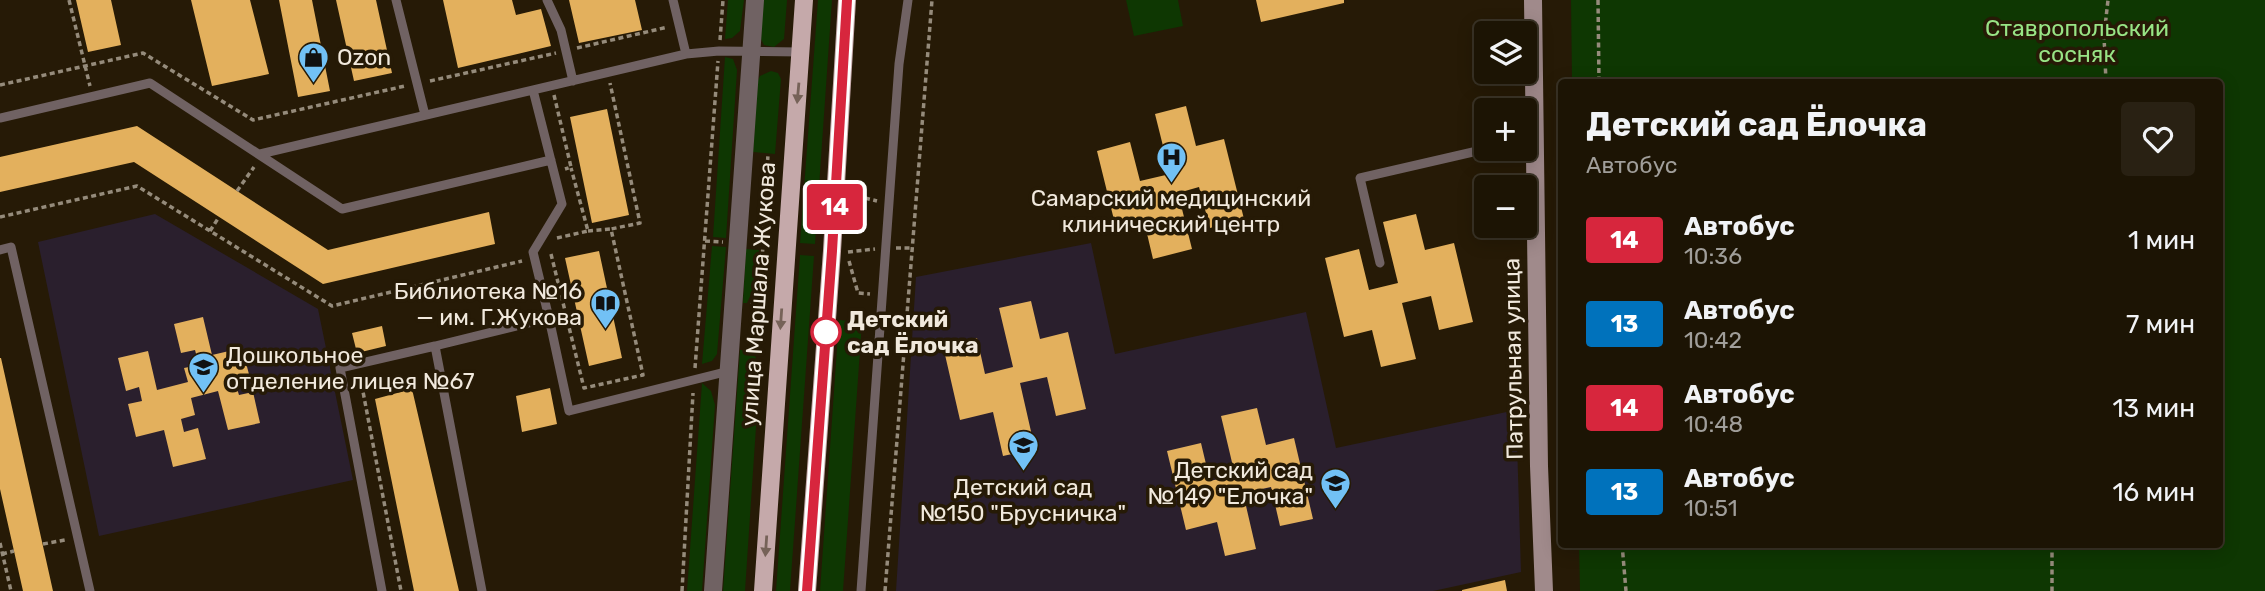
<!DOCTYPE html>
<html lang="ru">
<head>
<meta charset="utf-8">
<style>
  :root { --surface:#1c1404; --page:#292113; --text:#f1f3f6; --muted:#a09e9a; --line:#3a3326 }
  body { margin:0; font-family:Rubik,sans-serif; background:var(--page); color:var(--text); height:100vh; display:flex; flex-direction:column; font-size:26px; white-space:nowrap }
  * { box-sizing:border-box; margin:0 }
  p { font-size:23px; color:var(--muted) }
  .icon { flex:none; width:38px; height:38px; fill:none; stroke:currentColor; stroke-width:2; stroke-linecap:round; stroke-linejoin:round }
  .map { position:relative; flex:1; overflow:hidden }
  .side { position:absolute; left:1558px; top:79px; width:665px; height:469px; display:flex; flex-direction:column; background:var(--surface); border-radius:7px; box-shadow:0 4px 18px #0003,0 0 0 2px var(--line) }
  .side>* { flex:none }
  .badge { padding:0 14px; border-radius:5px; font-size:24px; line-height:46px }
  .fabs { position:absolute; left:1474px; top:21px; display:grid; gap:14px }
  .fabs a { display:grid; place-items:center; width:63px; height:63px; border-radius:7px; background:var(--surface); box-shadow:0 4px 18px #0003,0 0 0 2px var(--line); font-size:35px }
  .map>.badge { position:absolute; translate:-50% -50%; box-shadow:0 0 0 4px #fff }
  .round { display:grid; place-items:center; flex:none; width:74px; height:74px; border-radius:7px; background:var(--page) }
  .head { display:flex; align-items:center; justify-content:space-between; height:119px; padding:0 28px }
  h1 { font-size:33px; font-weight:700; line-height:52px }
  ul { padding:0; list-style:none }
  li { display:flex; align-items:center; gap:21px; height:84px; padding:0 28px }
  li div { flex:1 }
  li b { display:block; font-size:26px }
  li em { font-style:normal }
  li .badge { min-width:77px; font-weight:700; text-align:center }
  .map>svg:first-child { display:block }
  .education { fill:#2a1f2d }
  .green { fill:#0e3702 }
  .building { fill:#e3b05d }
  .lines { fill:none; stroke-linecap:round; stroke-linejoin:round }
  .path { stroke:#958b7b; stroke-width:3.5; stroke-dasharray:5 3.5; stroke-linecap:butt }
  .lane { stroke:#706263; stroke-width:9 }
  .street { stroke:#706263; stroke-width:18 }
  .secondary { stroke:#a08a8b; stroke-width:18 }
  .primary { stroke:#c5a9aa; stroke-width:18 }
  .oneway { fill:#766258 }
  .line-casing { stroke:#fff; stroke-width:16 }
  .line { stroke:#d7263d; stroke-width:10 }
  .stop-dot { fill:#fff; stroke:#d7263d; stroke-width:3.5 }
  .labels { text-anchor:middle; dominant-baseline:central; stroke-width:7; stroke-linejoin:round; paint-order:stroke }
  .park-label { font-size:23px; fill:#98e485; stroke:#261a06 }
  .poi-label { font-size:23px; fill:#f1e9dd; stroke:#261a06; text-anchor:start }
  .street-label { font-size:23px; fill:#f1e9dd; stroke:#261a06 }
  .stop-label { font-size:23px; font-weight:bold; fill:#f1e9dd; stroke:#261a06; text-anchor:start }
</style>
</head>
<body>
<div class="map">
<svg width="2265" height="591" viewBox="0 0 2265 591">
  <rect width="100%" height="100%" fill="#261a06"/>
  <path class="education" d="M155 214 318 309 353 480 99 536 38 242Z
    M1091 243 1115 354 1306 312 1336 448 1516 410 1521 572 1433 591H896L916 277Z"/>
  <path class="green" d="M728 0H744L740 31 732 38 725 39Z
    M763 0H787L784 39 774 47 764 45 761 39Z
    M818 0H832L815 244 800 243Z
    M1126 0H1178L1183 26 1134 36Z
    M1571 0H2265V591H1580L1579 544H2219V82H1572Z
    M725 57 733 59 737 70 726 238 713 237Z
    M771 71 778 73 781 79 775 154 753 152 758 80 760 76Z
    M712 246 726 247 717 354 712 361 702 364Z
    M746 249 759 250 756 283 747 303H743Z
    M800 255 814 256 790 591H776Z
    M839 320 862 322 843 591H820Z
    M740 350 753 351 760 367 745 591H723Z
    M702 383 711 391 715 405 702 591H687Z"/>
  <path class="building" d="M76 0H111L121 45 88 52Z
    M191 0H250L269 74 212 86Z
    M279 0H312L330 91 298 97Z
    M336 0H376L392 73 354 81Z
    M443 0H512L516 15 541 9 551 46 458 68Z
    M569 0H635L642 30 579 43Z
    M1256 0H1344V3L1261 22Z
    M1186 106 1196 146 1224 139 1244 219 1210 228 1199 187 1178 193 1192 249 1153 259 1144 221 1116 228 1097 151 1130 142 1140 181 1170 174 1155 114Z
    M607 109 629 215 592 223 570 117Z
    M137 126 328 250 489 212 495 244 323 284 134 162 0 192V157Z
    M1416 214 1425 250 1454 243 1473 322 1439 330 1431 296 1402 303 1416 359 1381 367 1372 330 1344 337 1325 258 1359 249 1369 290 1398 283 1383 222Z
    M599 251 622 358 589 366 565 258Z
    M1031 301 1040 339 1068 332 1086 409 1056 416 1047 377 1020 383 1035 449 1003 456 993 412 960 420 943 346 977 338 985 374 1013 367 999 308Z
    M203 317 212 355 242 348 250 378 235 382 239 395 253 392 260 423 228 430 218 391 191 398 195 415 181 419 184 432 198 428 206 459 173 467 164 430 136 437 128 404 142 401 139 387 126 391 118 358 148 351 157 390 188 382 184 368 199 365 195 350 181 353 174 324Z
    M382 326 386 346 357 353 352 333Z
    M0 358H1L53 591H23L0 489Z
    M550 388 557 424 522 432 516 396Z
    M412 389 459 591H414L375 399Z
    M1257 408 1266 445 1294 438 1313 519 1280 526 1271 487 1243 493 1256 549 1225 556 1217 522 1186 530 1167 451 1201 443 1210 481 1235 475 1221 416Z
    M1505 580 1507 591H1462V590Z"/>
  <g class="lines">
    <path class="path" d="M69 0 90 86
      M1598 0 1599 82
      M720 40 723 0
      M577 48 668 27
      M430 81 556 53
      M2106 82 2104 36 2108 0
      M0 85 143 53 253 120 405 86
      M554 95 571 167 565 169
      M237 191 254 167
      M865 198 877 201
      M0 217 137 186 332 306 522 261
      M210 231 219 217
      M588 231 610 229
      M557 238 588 231 571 168
      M705 241 723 242
      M896 248H911
      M848 252 875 249
      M551 254 584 388 643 375 611 229 640 223 610 83
      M849 261 858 293 870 294
      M752 304 761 280 768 154
      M695 368 718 61
      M360 376 401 591
      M0 543 11 591
      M43 544 65 540
      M1622 544 1626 591
      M2052 544V591
      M2 554 14 551
      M682 591 693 393
      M885 591 932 0"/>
    <path class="lane" d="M396 0 425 115
      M547 0 561 30 573 81
      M673 0 686 54
      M533 90 562 204 533 252 549 318
      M0 118 150 83 342 209 551 160
      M260 154 686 54 719 51 801 52
      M0 250 11 247 90 591
      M1380 263 1360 178 1486 149
      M435 346 549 318 569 411 729 371
      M382 591 340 368 435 346 482 591
      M861 591 899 64 908 0"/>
    <path class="street" d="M713 591 755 0"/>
    <path class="secondary" d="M1533 0 1539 466 1544 591"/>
    <path class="primary" d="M763 591 804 0
      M807 591 832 251 847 0"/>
  </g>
  <defs><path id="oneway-solid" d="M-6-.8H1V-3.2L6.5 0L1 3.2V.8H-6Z" transform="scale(1.75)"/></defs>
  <g class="oneway">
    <use href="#oneway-solid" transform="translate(798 93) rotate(95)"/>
    <use href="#oneway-solid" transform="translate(781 319) rotate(94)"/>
    <use href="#oneway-solid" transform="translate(766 546) rotate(94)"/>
  </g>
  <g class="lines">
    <defs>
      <path id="line" d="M807 591 832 251 847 0"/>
    </defs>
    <use href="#line" class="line-casing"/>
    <use href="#line" class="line"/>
  </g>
  <defs>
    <symbol id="shop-pin" viewBox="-11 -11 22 30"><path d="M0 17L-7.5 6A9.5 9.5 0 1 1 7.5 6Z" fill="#72c1f5" stroke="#261a06"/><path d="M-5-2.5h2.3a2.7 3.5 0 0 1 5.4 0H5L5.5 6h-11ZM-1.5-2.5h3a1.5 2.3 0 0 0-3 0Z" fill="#111"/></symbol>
    <symbol id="hospital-pin" viewBox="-11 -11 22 30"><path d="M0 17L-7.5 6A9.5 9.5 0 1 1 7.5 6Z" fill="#72c1f5" stroke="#261a06"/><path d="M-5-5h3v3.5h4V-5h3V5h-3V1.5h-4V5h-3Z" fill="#111"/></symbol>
    <symbol id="library-pin" viewBox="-11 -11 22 30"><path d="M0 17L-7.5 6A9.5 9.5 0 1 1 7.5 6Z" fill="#72c1f5" stroke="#261a06"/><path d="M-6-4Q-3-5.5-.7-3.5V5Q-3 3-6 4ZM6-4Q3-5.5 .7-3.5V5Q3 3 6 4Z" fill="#111"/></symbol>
    <symbol id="school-pin" viewBox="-11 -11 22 30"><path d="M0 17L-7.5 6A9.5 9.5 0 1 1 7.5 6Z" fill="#72c1f5" stroke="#261a06"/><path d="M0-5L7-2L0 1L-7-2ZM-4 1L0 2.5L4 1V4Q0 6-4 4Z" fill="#111"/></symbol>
  </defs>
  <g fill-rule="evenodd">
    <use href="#shop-pin" x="296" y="40" width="35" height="47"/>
    <use href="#hospital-pin" x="1154" y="140" width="35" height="47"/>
    <use href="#library-pin" x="588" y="286" width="35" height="47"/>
    <use href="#school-pin" x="186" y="350" width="35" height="47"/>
    <use href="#school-pin" x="1006" y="428" width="35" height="47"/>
    <use href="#school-pin" x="1318" y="466" width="35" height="47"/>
  </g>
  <circle class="stop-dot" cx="826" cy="332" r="14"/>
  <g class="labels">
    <g class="park-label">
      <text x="2077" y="28">Ставропольский<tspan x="2077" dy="26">сосняк</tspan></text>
    </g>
    <g class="poi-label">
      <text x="337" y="57">Ozon</text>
      <text x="1171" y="198" text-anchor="middle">Самарский медицинский<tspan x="1171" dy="26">клинический центр</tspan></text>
      <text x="582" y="291" text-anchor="end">Библиотека №16<tspan x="582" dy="26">— им. Г.Жукова</tspan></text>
      <text x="226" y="355">Дошкольное<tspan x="226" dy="26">отделение лицея №67</tspan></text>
      <text x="1313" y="470" text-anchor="end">Детский сад<tspan x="1313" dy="26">№149 "Елочка"</tspan></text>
      <text x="1023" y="487" text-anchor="middle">Детский сад<tspan x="1023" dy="26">№150 "Брусничка"</tspan></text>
    </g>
    <g class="street-label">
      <text transform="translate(758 294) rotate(-86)">улица Маршала Жукова</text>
      <text transform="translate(1513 359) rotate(-91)">Патрульная улица</text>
    </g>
    <g class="stop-label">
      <text x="847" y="319">Детский<tspan x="847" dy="26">сад Ёлочка</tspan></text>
    </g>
  </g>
</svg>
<div class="fabs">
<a><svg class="icon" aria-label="layers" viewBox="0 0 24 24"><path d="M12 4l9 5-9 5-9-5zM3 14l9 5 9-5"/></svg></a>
<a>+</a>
<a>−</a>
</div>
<b class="badge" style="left:835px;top:207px;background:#d7263d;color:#fff">14</b>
<section class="side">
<div class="head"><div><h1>Детский сад Ёлочка</h1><p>Автобус</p></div><a class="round"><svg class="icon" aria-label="heart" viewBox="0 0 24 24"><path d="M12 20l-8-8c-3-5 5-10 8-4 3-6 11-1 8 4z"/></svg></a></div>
<ul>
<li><span class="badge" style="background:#d7263d;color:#fff">14</span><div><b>Автобус</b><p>10:36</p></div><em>1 мин</em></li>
<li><span class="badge" style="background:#0072bc;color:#fff">13</span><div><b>Автобус</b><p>10:42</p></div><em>7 мин</em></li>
<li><span class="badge" style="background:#d7263d;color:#fff">14</span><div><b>Автобус</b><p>10:48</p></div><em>13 мин</em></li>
<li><span class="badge" style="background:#0072bc;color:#fff">13</span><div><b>Автобус</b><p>10:51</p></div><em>16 мин</em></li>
</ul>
</section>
</div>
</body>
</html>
